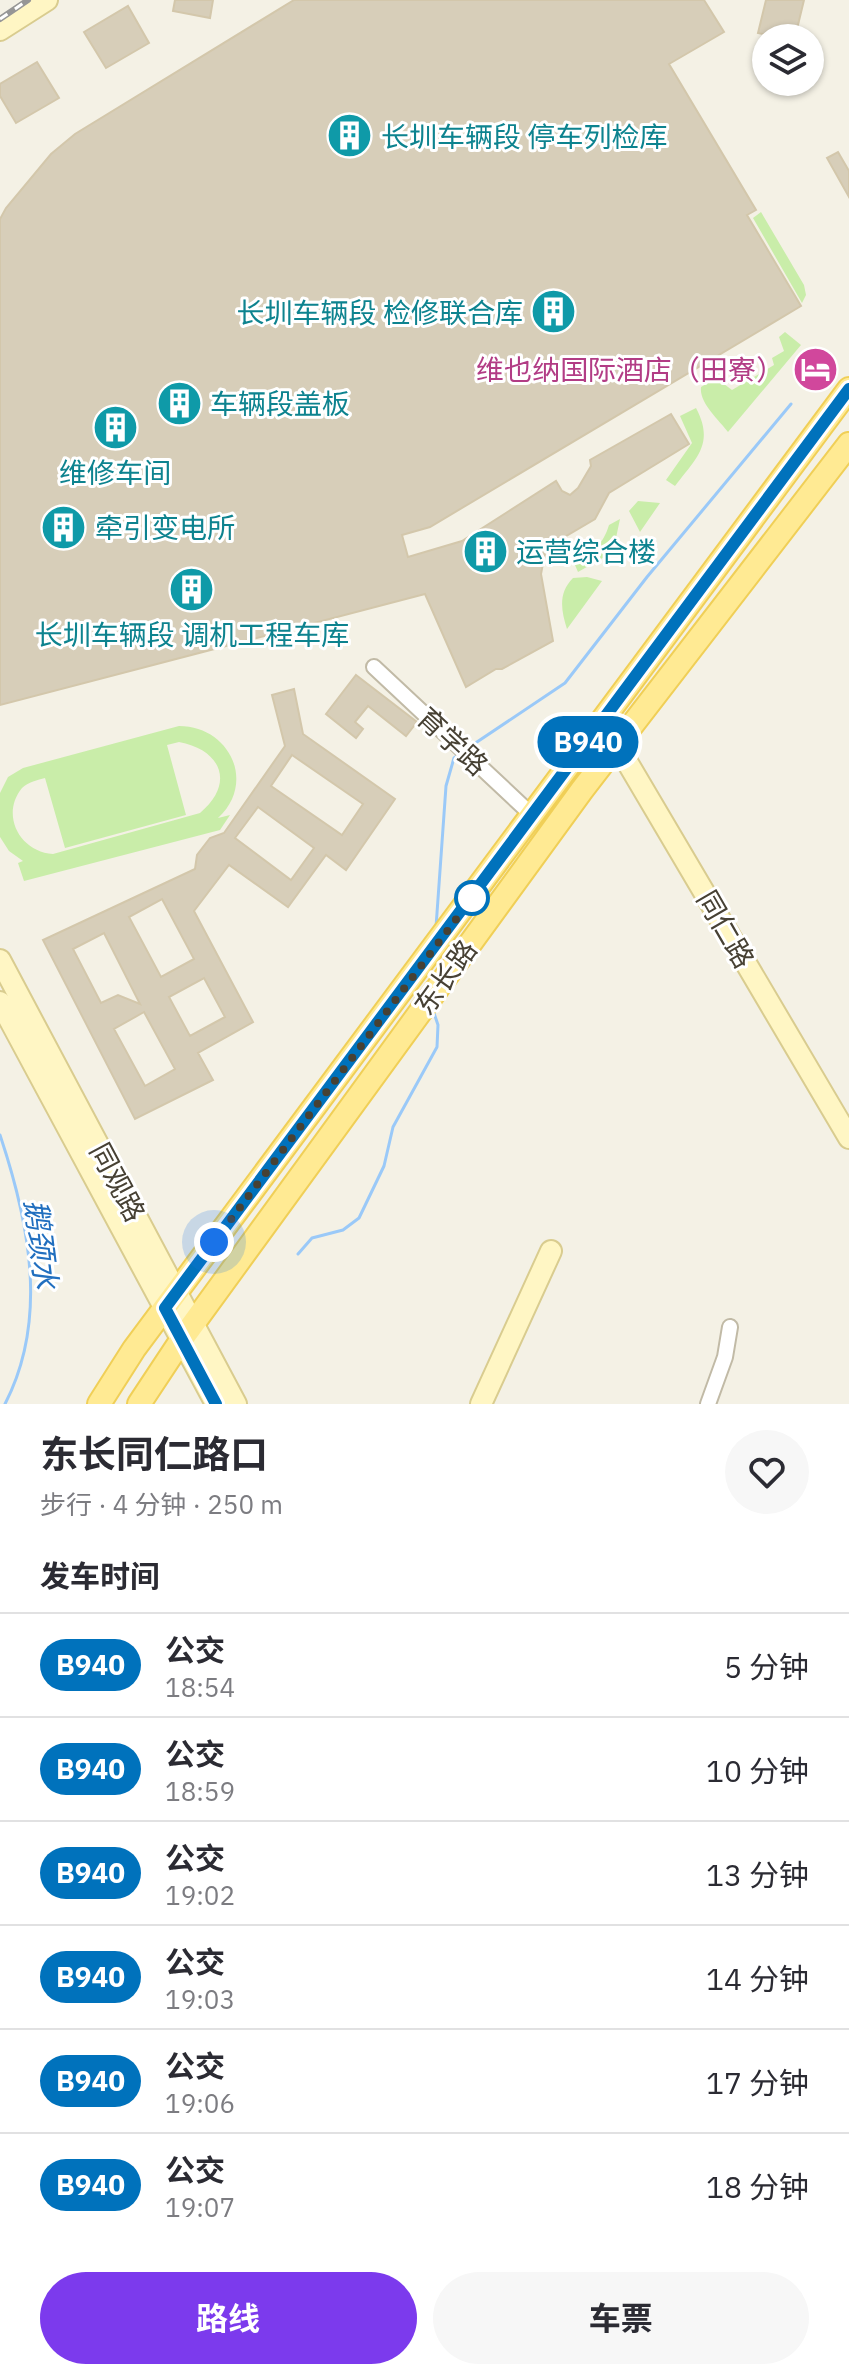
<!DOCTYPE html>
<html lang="zh">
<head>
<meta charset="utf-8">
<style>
  :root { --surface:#fff; --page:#f7f7f7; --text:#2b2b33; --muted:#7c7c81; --line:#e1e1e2; --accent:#7c3aed }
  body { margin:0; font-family:"IBM Plex Sans","Noto Sans SC",sans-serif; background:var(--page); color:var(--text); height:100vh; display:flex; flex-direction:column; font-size:30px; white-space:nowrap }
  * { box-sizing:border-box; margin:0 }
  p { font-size:26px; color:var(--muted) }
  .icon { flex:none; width:44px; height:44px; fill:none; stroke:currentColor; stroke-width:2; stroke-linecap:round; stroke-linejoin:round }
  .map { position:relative; height:1404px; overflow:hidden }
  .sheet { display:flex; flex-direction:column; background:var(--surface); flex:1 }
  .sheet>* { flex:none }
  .badge { padding:0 16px; border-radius:26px; font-size:28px; line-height:52px }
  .controls { position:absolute; left:752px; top:24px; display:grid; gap:16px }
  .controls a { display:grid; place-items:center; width:72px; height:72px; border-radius:50%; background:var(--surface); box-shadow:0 2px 6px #0004; font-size:40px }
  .you { position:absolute; width:40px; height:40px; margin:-20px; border:6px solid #fff; border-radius:50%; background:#1a73e8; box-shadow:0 0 0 12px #1a73e833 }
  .map>.badge { position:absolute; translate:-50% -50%; box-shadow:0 0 0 4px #fff }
  h2 { padding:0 40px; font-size:30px; line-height:72px }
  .round { display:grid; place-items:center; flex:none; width:84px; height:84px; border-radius:42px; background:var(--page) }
  .summary { display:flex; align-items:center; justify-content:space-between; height:136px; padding:0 40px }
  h1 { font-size:38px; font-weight:700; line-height:60px }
  .button { display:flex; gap:16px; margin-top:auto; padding:16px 40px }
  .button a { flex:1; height:92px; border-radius:48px; background:var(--accent); color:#fff; font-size:32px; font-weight:700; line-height:92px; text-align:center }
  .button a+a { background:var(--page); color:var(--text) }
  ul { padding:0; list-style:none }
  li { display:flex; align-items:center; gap:24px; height:104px; padding:0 40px; border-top:2px solid var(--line) }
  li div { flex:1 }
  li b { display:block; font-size:30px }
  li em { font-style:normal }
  li .badge { min-width:88px; font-weight:700; text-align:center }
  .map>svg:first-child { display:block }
  .green { fill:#c9eda9; fill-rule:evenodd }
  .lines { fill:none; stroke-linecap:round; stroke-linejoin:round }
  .stream { stroke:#9ac9f8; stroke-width:3 }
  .building { fill:#d7ceb9; stroke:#d3c7ab; stroke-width:2; fill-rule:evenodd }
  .street-casing { stroke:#c1baa6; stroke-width:18 }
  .secondary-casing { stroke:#d9cc8f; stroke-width:24 }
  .primary-casing { stroke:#f0cf57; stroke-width:26 }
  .street { stroke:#fff; stroke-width:14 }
  .secondary { stroke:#fff6c4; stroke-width:20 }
  .primary { stroke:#ffea93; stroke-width:22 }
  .rail-casing { stroke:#969696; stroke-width:6 }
  .rail { stroke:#fff; stroke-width:3; stroke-dasharray:9; stroke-linecap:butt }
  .line-casing { stroke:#fff; stroke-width:18 }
  .line { stroke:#0072bc; stroke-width:12 }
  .walk { stroke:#474134; stroke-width:8; stroke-dasharray:0 14.4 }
  .stop-dot { fill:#fff; stroke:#0072bc; stroke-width:4 }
  .labels { text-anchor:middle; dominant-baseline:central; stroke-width:6; stroke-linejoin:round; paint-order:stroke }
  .culture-label { font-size:28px; fill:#0d838f; stroke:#fff; text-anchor:start }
  .hotel-label { font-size:28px; fill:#b23c85; stroke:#fff; text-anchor:end }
  .street-label { font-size:28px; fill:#474134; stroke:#fff }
  .water-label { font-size:30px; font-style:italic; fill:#216fbf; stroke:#fff }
</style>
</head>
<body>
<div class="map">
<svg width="849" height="1404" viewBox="0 0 849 1404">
  <rect width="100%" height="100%" fill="#f4f1e5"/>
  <path class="green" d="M761 212 804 285 806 295 802 303 753 218Z
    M785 332 801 345 728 432C719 420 699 403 701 387L716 378 732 390 774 365 772 358 784 351 779 337Z
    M696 408C715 444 696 458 675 486L666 480 692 443 680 416Z
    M638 501 660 503 640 532 629 511Z
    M620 519 613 552 578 572 575 565C592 553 603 545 609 525Z
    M587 577 602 581 567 629C561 610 558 593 573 578Z
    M179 726C229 726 257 782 218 818L230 815 220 830 24 881 18 863 23 861 9 851 0 837V793L8 777 23 768ZM179 742C222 750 235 784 200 813L53 854C20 852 0 815 22 788 28 782 38 780 45 778L65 848 186 815 167 745Z"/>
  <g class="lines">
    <path class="stream" d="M468 748 565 683 647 577 791 404
      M436 927 446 786 454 758 458 755
      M0 1135C29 1222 49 1319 5 1404
      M298 1254 312 1238 343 1230 359 1218 384 1166 393 1127 437 1047 438 1025 433 1010"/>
  </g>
  <path class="building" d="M175 0H213L210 18 173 11Z
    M294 0H704L724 32 669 64 756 210 747 215 801 306 430 527 402 535 408 557 462 541 556 481 562 491 570 495 578 488 591 466 590 460 671 414 689 444 609 493 595 519 546 548 541 574 553 641 502 669H496L466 687 425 594 0 705V219L6 208 51 154 75 134Z
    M766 0H804L797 29 784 26 781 38 758 33Z
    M128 6 149 43 106 68 84 32Z
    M37 62 59 98 16 123 0 96V84Z
    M838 152 849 171V197L827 158Z
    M356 675 417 722 406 736 368 706 355 722 363 729 356 738 326 714Z
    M294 689 303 734 395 799 346 870 326 855 288 907 229 865 194 911 253 1022 198 1053 213 1080 135 1119 43 940 195 869 197 855 210 838 224 833 285 746 272 695ZM292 755 363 804 342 835 271 786ZM258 807 314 848 291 880 235 838ZM162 899 194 959 161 977 129 917ZM104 933 140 1004 118 995 101 1003 73 949ZM204 978 225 1017 190 1036 169 997ZM144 1012 175 1069 145 1086 114 1029Z"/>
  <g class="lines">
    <defs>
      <path id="street" d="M374 667 533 816
        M708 1404 725 1357 730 1327"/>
      <path id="secondary" d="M0 30 47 0
        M603 721 849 1138
        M0 960 236 1404
        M0 1002 216 1404
        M481 1404 551 1251"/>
      <path id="primary" d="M99 1404 134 1349 849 389
        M139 1404 182 1339 582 790 849 444"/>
    </defs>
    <use href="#street" class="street-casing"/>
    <use href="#secondary" class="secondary-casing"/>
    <use href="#primary" class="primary-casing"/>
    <use href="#street" class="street"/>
    <use href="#secondary" class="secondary"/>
    <use href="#primary" class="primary"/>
    <defs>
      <path id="rail" d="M0 19 28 0"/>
    </defs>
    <use href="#rail" class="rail-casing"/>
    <use href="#rail" class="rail"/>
  </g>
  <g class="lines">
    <defs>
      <path id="line" d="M216 1404 165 1308 849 389"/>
    </defs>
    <use href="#line" class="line-casing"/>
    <use href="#line" class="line"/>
    <path class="walk" d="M214 1242 475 894 472 898"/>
  </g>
  <defs>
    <symbol id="building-disc" viewBox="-11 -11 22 22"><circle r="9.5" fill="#0f9aa8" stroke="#fff"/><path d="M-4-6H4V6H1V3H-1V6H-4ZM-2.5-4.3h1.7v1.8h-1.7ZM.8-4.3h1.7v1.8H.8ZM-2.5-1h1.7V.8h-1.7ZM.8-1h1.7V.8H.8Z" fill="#fff"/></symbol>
    <symbol id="hotel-disc" viewBox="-11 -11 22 22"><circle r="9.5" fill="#d1479c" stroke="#fff"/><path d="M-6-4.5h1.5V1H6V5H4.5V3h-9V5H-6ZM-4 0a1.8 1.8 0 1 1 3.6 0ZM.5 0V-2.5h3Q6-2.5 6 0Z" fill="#fff"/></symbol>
  </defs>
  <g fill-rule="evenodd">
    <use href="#building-disc" x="324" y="110" width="51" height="51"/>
    <use href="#building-disc" x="528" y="286" width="51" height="51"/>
    <use href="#hotel-disc" x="790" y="344" width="51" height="51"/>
    <use href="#building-disc" x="154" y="378" width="51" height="51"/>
    <use href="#building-disc" x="90" y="402" width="51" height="51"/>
    <use href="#building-disc" x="38" y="502" width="51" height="51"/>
    <use href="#building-disc" x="460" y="526" width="51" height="51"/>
    <use href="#building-disc" x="166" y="564" width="51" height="51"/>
  </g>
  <circle class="stop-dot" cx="472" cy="898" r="16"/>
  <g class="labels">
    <g class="culture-label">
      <text x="381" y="136">长圳车辆段 停车列检库</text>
      <text x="523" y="312" text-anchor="end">长圳车辆段 检修联合库</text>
      <text x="210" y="403">车辆段盖板</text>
      <text x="115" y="472" text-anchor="middle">维修车间</text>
      <text x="95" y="527">牵引变电所</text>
      <text x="516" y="551">运营综合楼</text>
      <text x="192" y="634" text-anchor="middle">长圳车辆段 调机工程车库</text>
    </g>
    <g class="hotel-label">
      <text x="784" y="369">维也纳国际酒店（田寮）</text>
    </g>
    <g class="street-label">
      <text transform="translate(453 741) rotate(43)">育学路</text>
      <text transform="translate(726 929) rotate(60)">同仁路</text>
      <text transform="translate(445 977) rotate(-54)">东长路</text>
      <text transform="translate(118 1182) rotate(62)">同观路</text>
    </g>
    <g class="water-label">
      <text transform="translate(42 1244) rotate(83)">鹅颈水</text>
    </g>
  </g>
</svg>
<div class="controls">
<a><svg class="icon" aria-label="layers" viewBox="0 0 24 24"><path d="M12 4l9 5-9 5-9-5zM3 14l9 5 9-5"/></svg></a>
</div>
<div class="you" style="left:214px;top:1242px"></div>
<b class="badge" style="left:588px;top:742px;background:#0072bc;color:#fff">B940</b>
</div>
<section class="sheet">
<div class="summary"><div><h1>东长同仁路口</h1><p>步行 · 4 分钟 · 250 m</p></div><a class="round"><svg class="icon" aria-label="heart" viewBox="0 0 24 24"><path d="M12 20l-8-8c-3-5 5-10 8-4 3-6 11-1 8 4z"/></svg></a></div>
<h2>发车时间</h2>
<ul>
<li><span class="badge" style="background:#0072bc;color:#fff">B940</span><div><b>公交</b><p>18:54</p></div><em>5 分钟</em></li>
<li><span class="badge" style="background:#0072bc;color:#fff">B940</span><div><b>公交</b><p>18:59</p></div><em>10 分钟</em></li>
<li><span class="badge" style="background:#0072bc;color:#fff">B940</span><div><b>公交</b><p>19:02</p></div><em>13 分钟</em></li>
<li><span class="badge" style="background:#0072bc;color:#fff">B940</span><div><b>公交</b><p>19:03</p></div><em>14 分钟</em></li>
<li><span class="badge" style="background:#0072bc;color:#fff">B940</span><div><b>公交</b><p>19:06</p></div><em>17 分钟</em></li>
<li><span class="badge" style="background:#0072bc;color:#fff">B940</span><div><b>公交</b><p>19:07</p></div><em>18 分钟</em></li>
</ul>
<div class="button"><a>路线</a><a>车票</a></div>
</section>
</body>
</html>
